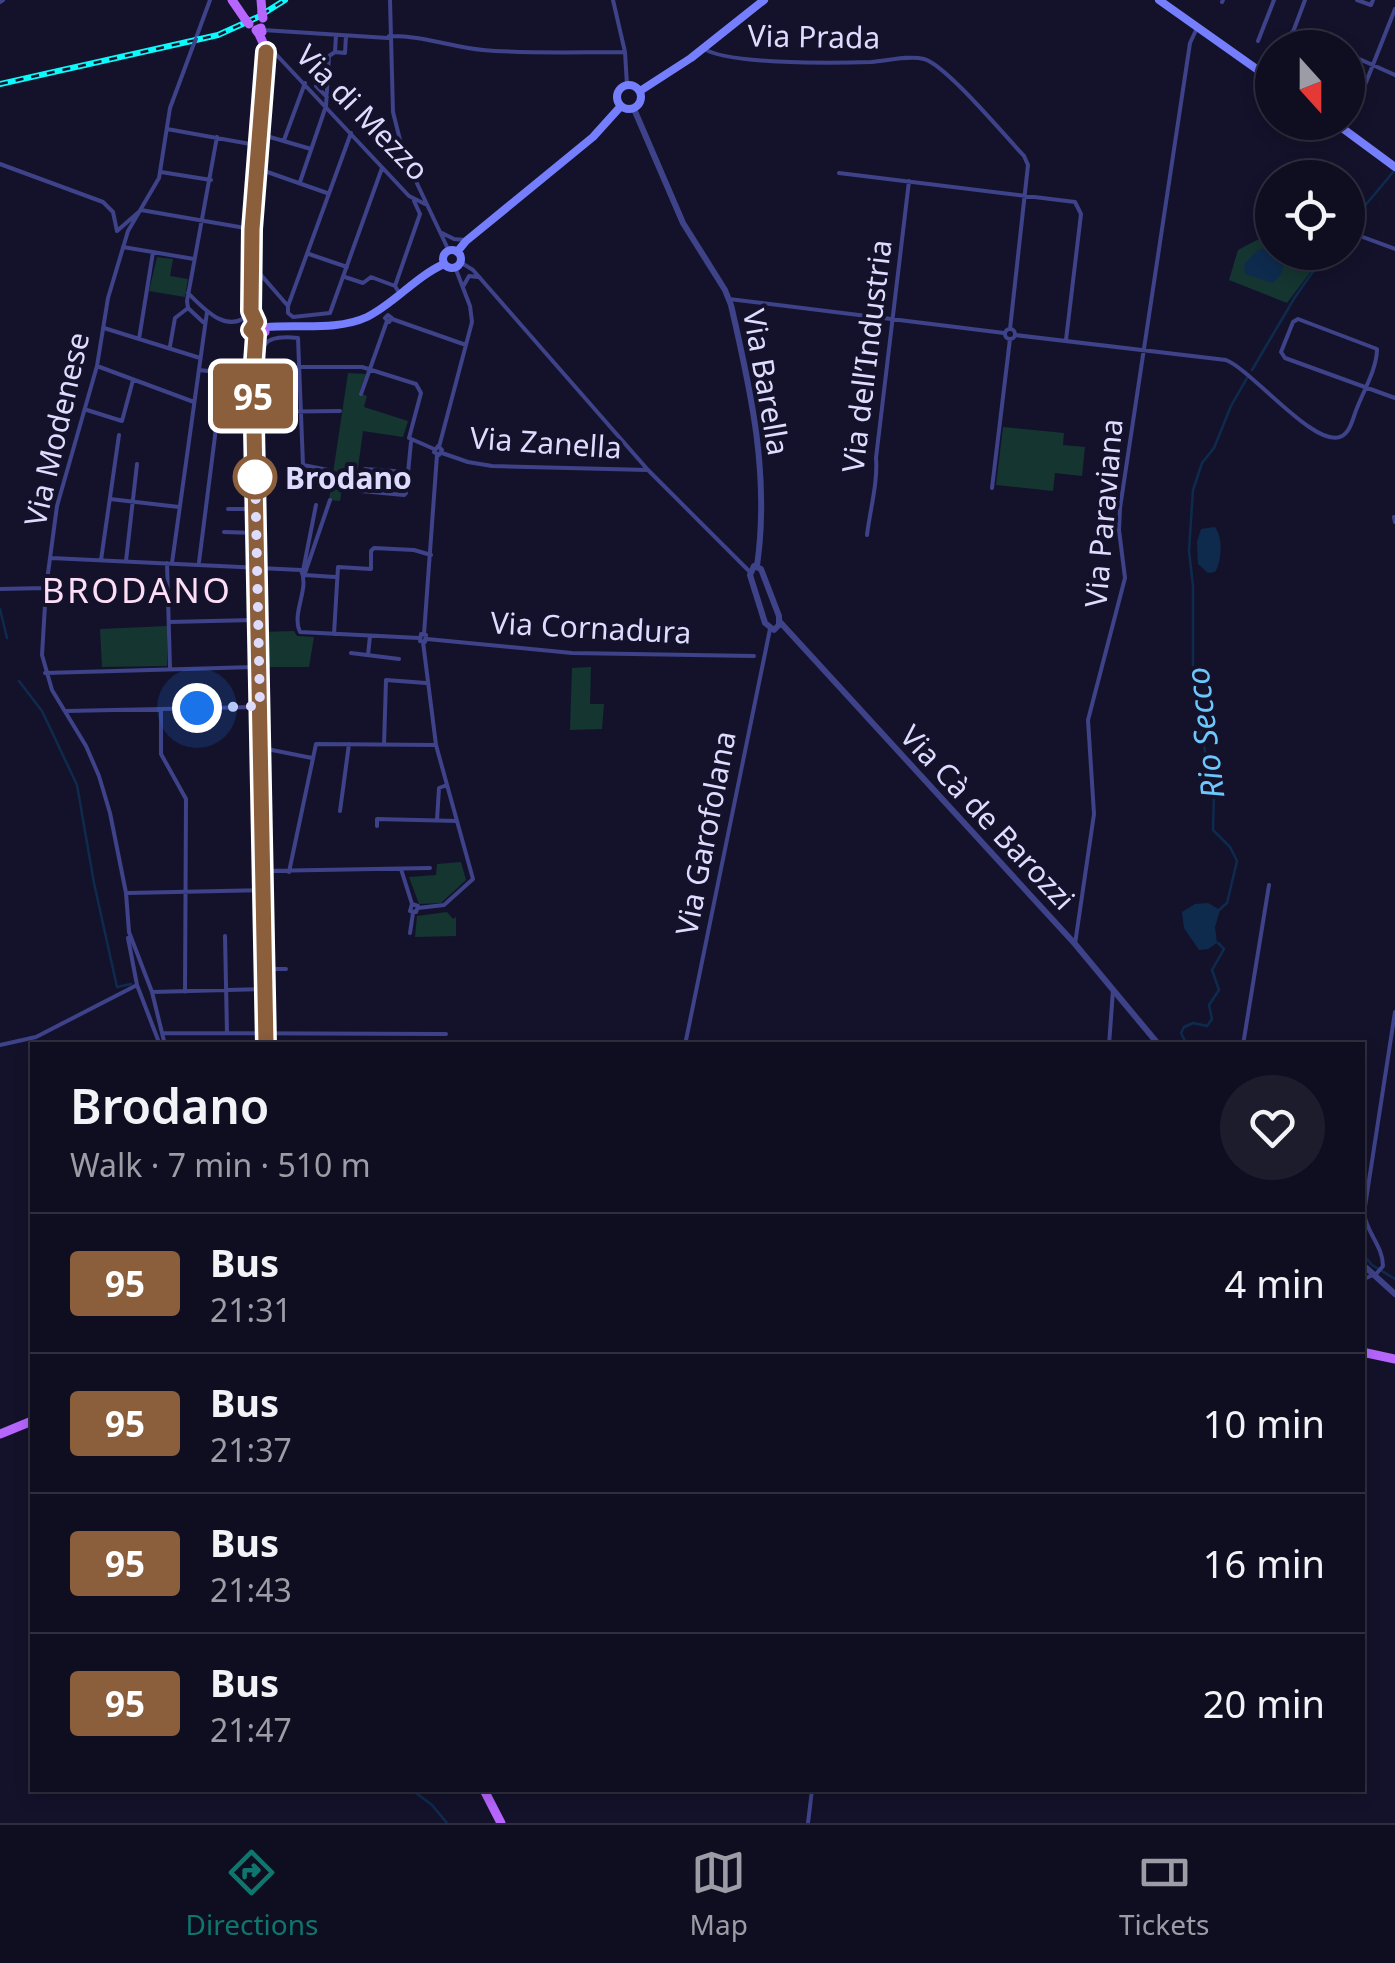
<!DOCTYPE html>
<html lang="en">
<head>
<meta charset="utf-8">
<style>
  :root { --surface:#0f0e20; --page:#1d1c2d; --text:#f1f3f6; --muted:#9b9ca5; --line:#2f2e3e; --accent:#0f766e }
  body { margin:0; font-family:"Noto Sans",sans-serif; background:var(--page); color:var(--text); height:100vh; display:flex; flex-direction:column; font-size:38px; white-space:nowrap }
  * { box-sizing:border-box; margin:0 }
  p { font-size:32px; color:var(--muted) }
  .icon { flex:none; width:55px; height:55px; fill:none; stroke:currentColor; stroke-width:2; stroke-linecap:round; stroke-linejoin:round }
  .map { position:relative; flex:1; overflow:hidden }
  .sheet { position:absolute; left:30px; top:1042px; width:1335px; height:750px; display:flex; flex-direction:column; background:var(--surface); border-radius:0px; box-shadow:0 5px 15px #0003,0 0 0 2px var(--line) }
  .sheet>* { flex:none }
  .badge { padding:0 20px; border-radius:8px; font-size:35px; line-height:65px }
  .needle { width:65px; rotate:159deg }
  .controls { position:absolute; left:1255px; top:30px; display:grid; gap:20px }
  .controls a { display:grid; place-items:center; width:110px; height:110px; border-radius:50%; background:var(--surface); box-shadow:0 5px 15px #0003,0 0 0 2px var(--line); font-size:50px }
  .you { position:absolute; width:50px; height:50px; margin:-25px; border:8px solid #fff; border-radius:50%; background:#1a73e8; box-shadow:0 0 0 15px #1a73e833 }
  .map>.badge { position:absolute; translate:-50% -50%; box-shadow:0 0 0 5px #fff }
  .round { display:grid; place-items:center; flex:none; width:105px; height:105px; border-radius:52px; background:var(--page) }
  .headline { display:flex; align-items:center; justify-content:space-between; height:170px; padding:0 40px }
  h1 { font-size:48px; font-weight:600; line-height:75px }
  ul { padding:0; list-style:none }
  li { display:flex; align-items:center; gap:30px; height:140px; padding:0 40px; border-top:2px solid var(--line) }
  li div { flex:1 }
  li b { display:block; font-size:38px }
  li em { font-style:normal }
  li .badge { min-width:110px; font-weight:700; text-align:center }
  .tab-bar { display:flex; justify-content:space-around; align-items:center; height:140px; border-top:2px solid var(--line); background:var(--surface); font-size:28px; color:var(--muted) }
  .tab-bar a { display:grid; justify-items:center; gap:5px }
  .tab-bar .selected { color:var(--accent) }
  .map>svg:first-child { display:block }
  .green { fill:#153531 }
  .water { fill:#0e2b4e }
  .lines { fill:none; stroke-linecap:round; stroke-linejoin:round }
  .stream { stroke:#0e2b4e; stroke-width:2.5 }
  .minor { stroke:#3e4289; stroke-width:4 }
  .tertiary { stroke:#3e4289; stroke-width:6 }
  .secondary { stroke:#757efd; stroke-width:8 }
  .primary { stroke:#b665fd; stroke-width:9 }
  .rail-casing { stroke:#0cfafb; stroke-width:6 }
  .rail { stroke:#14122b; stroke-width:2.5; stroke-dasharray:8; stroke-linecap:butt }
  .minor-bridge { stroke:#3e4289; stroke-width:4 }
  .primary-bridge { stroke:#b665fd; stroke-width:9 }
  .line-casing { stroke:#fff; stroke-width:22 }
  .line { stroke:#8b5e3c; stroke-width:15 }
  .walk { stroke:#dddcfe; stroke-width:10; stroke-dasharray:0 18 }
  .stop-dot { fill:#fff; stroke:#8b5e3c; stroke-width:5 }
  .labels { text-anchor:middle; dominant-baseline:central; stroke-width:8; stroke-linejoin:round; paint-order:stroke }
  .street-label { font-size:30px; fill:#dddcfe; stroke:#14122b }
  .stop-label { font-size:30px; font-weight:bold; fill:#dddcfe; stroke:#14122b; text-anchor:start }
  .water-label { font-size:32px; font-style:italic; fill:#6cc7fd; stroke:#14122b }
  .quarter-label { font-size:35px; letter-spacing:2.5px; fill:#fedef6; stroke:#14122b }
</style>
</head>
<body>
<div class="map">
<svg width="1395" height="1823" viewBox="0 0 1395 1823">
  <rect width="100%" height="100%" fill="#14122b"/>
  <path class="green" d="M1257 240 1272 241V252L1325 253 1287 303 1229 280 1238 250Z
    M157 257 173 259 170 276 188 279 185 297 149 291Z
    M348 373 366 374 359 393 367 396 364 407 408 421 403 437 363 431 357 475H344L340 501 329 500Z
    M1003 427 1064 433 1063 445 1085 447 1082 476 1055 473 1053 491 996 485Z
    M167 626V666L102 667 100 629Z
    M294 631 297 636 314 637 309 667H262L261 632Z
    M591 667 590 704H604L602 729 570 730 572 668Z
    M461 862 466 880 441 903 419 904 409 877 436 875 437 864Z
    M447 912 453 919 456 917V936L415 937 417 916Z"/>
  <path class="water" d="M1271 247 1272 252 1281 253C1286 265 1283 275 1273 283L1245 274 1244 264 1258 250Z
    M1215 527C1223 537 1222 561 1215 572L1208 573 1198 564 1197 542 1201 529Z
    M1208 903 1220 910 1215 927 1217 943 1208 949 1199 950 1184 928 1182 912 1195 904Z"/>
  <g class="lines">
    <path class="stream" d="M1348 226 1394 171
      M1252 370 1295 297 1327 252
      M0 609 7 638
      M19 681 42 711 77 785 94 883 117 987 131 984
      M1218 911 1227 903 1237 861 1230 847 1213 830 1214 794 1195 703 1198 684 1193 666V586L1189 551 1193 490 1202 463 1214 448 1231 406 1247 378
      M1187 1045 1181 1033 1184 1027 1193 1023 1207 1026 1212 1019 1209 1005 1219 990 1212 970 1224 949 1218 943
      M1362 1253 1372 1265 1395 1279
      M412 1790 432 1805 447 1823"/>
    <path class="minor" d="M390 0 393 112 404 156 449 251
      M613 0 625 52 627 85
      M1357 0 1371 5 1373 0
      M0 2 3 0
      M1222 2 1223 0
      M263 30 388 38
      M1292 32 1331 48
      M336 35 335 52 345 53 346 36
      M389 36C421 35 451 47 483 50 530 54 578 52 625 52
      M196 38 210 0
      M1258 41 1274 0
      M703 48C725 65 839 63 871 62 887 61 908 55 924 59 946 65 1005 136 1024 156L1028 165 1010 329
      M1287 48 1305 0
      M271 49 409 196 425 204
      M1348 54 1395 75
      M327 97 316 86 319 82H328
      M1348 106 1353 108 1357 105 1395 9
      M167 129 256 145
      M351 133 288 306V313L293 317 330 313 382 168
      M263 135 311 149
      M284 140 305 83
      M0 164 103 202 113 212 117 231 141 210 251 229
      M256 168 327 193
      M161 172 211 180
      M839 173 1075 202 1081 214 1066 340
      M300 182 326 106 329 56 335 52
      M442 233 454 239 465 240
      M1352 233 1395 249
      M123 247 194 259
      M309 254 347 267
      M460 262 473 270 648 470 750 572
      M255 268 288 306
      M345 277 363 283 371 277 395 286 400 294
      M464 285 469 276 478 277
      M395 286 420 214 414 201
      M188 293C204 309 228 336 250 313
      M729 299 1004 333
      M388 315 392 318 389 322 385 318Z
      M392 319 466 345
      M203 322 188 308 187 301 217 137
      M104 328 200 358
      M1005 334a5 5 0 1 1 10 0a5 5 0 1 1-10 0Z
      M1015 335 1226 360C1252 370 1317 451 1342 436 1351 431 1353 417 1357 408 1364 390 1377 368 1377 349L1298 319 1293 322 1281 352 1285 358 1395 398
      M139 339 153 252
      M170 346 175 318 188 308
      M97 366 194 402
      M301 367H362L416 384 421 393 409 438 434 449
      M199 370 253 376
      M253 387 262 386C261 351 255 333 298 338L303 465 328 470
      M361 394 387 321
      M87 410 122 421 133 380
      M255 412 340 411
      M438 446 442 450 439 455 434 452Z
      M439 447 472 322 470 306 455 267
      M442 453 468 462 492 466 648 470
      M408 472 365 469 361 491 404 495 406 493 411 442
      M992 488 1010 339
      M110 499 179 507
      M228 509H256
      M1394 517 1395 522
      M224 532 256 533
      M867 535C870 510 878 482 876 458L909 181
      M51 558 301 570C310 589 291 613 300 632L419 638
      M101 560 119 435
      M126 561 137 464
      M199 562 223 373
      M167 563 170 668
      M172 563 207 312
      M303 571 316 505
      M305 573 330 500
      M305 575 335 577
      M0 589 46 588
      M169 622 254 620
      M334 634 338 567 371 569V551L374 548 414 550 431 555
      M421 634 426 635 425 642 420 641Z
      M424 634 437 455
      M427 639 572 653 754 656
      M351 653 399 659
      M368 655 370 636
      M45 673 255 667
      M161 709V754L186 799 185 992
      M66 711 260 707
      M384 745 386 680 426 683
      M262 748 312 758
      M340 811 349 744
      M437 820 439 788 447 785
      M377 826V819L457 821
      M401 869 412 904
      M263 871 430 868
      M289 872 316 744 436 745
      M128 893 263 890
      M412 904 418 906 416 912 410 911Z
      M418 908 444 905 473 879 436 745 423 642
      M410 933 413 913
      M225 936 227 1033
      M128 938 137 985 160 1045H164
      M1075 944 1094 814 1088 720 1125 578 1119 530 1120 508 1190 43 1197 28
      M265 969H286
      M152 992 265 989
      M162 1033 446 1034
      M0 1045 36 1037 137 985
      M165 1045 152 992 129 932 126 893 110 813 99 776 86 746 52 690 42 655 46 588 57 506 97 366 108 298 128 231 159 178 170 108 193 46
      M685 1045 770 629
      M1109 1045 1113 990
      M1243 1045 1269 885
      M1362 1280 1377 1273 1383 1266C1383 1246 1366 1232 1364 1213L1395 1012
      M808 1823 812 1790"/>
    <path class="tertiary" d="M634 109 683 223 725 290 731 305C751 391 770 477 757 566
      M754 566 761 569 779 616V625L774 630 765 623 750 575Z
      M780 622 1075 944 1159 1045
      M1362 1264 1395 1294"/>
    <path class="secondary" d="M1159 0 1272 80
      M617 97a12 12 0 1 1 24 0a12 12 0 1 1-24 0Z
      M640 91 691 58 764 0
      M1334 122 1395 167
      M443 259a9 9 0 1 1 18 0a9 9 0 1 1-18 0Z
      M457 252 466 241 593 137 621 106
      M266 327C298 324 337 331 367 317 395 303 415 277 444 264"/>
    <path class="primary" d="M232 0 245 19
      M261 0 262 12
      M259 34 256 30 261 28 262 32 259 34 265 47
      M256 322 251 311 252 229 266 51
      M255 335 265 332 262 322 254 323 251 330 255 335 253 376 266 1045
      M1362 1352 1395 1359
      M0 1434 32 1421
      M484 1790 501 1823"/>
    <defs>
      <path id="rail" d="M0 84 218 35 258 17 285 0"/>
    </defs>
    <use href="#rail" class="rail-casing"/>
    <use href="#rail" class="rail"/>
    <path class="minor-bridge" d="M193 46 196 39"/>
    <path class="primary-bridge" d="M262 12 263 18
      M245 19 249 24"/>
  </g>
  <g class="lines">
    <defs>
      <path id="line" d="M266 52 252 229 251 311 256 322 251 330 256 335 253 376 266 1045"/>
    </defs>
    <use href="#line" class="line-casing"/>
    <use href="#line" class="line"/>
    <path class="walk" d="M197 708 260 706 255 471V477"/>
  </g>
  <circle class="stop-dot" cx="255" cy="477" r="20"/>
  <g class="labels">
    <g class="street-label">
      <text transform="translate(814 36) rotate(1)">Via Prada</text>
      <text transform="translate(363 112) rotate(46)">Via di Mezzo</text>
      <text transform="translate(866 356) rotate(-83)">Via dell’Industria</text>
      <text transform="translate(767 382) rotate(80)">Via Barella</text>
      <text transform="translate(56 429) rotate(-77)">Via Modenese</text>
      <text transform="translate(546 442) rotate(4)">Via Zanella</text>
      <text transform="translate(1103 513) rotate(-85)">Via Paraviana</text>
      <text transform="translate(591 627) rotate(3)">Via Cornadura</text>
      <text transform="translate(988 817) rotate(47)">Via Cà de Barozzi</text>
      <text transform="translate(705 833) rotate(-79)">Via Garofolana</text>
    </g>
    <g class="stop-label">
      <text x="285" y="477">Brodano</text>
    </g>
    <g class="water-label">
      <text transform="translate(1204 733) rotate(-97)">Rio Secco</text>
    </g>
    <g class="quarter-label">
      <text x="137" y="589">BRODANO</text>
    </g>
  </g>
</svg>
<div class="controls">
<a><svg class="needle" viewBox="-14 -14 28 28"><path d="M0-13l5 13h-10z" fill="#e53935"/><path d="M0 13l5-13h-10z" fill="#9b9ca5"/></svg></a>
<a><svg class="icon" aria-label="locate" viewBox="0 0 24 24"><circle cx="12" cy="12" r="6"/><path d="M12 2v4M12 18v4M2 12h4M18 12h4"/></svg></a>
</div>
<div class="you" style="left:197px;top:708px"></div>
<b class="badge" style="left:253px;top:396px;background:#8b5e3c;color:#fff">95</b>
<section class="sheet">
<div class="headline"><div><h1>Brodano</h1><p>Walk · 7 min · 510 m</p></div><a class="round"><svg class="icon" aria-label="heart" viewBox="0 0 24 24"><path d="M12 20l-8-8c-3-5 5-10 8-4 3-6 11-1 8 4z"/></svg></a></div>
<ul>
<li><span class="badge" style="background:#8b5e3c;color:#fff">95</span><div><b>Bus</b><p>21:31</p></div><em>4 min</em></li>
<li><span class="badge" style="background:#8b5e3c;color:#fff">95</span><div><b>Bus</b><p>21:37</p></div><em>10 min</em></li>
<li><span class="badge" style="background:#8b5e3c;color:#fff">95</span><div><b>Bus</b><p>21:43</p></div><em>16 min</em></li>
<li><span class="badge" style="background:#8b5e3c;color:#fff">95</span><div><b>Bus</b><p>21:47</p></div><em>20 min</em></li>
</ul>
</section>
</div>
<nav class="tab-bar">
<a class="selected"><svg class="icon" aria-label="directions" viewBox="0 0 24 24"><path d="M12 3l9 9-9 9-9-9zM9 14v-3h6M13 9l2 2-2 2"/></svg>Directions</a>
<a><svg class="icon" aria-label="map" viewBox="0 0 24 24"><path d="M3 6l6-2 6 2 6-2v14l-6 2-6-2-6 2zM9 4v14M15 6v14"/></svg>Map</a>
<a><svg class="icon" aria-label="tickets" viewBox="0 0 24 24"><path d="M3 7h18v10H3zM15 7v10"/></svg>Tickets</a>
</nav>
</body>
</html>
